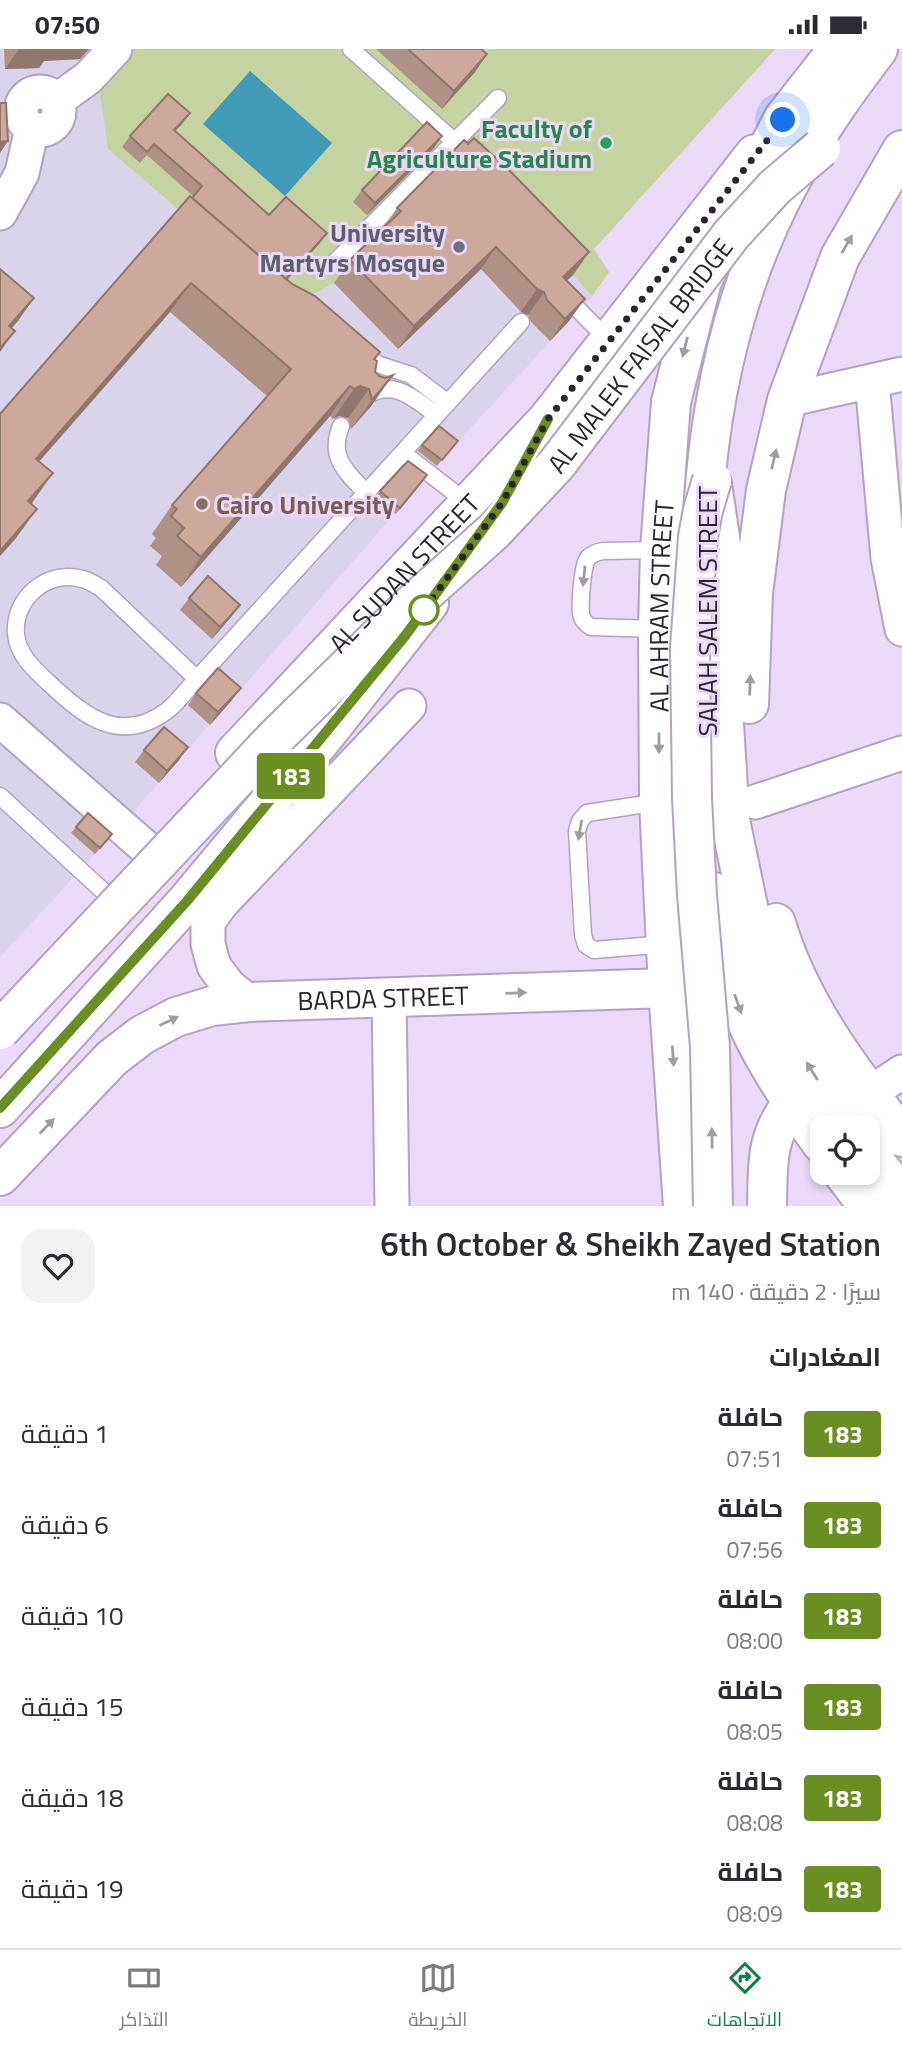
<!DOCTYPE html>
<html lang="ar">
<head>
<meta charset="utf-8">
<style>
  :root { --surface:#fff; --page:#f2f2f3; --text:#2b2b33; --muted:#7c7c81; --line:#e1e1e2; --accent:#0b8043 }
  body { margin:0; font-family:"Titillium Web",Cairo,sans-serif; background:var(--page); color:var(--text); direction:rtl; height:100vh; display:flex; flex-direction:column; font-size:26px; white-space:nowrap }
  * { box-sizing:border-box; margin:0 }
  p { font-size:23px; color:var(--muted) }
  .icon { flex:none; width:38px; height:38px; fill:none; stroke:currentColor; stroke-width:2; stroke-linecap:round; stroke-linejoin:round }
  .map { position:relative; height:1157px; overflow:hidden; direction:ltr }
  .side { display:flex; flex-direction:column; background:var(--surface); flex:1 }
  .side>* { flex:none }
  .badge { padding:0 14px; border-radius:5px; font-size:24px; line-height:46px }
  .buttons { position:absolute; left:810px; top:1066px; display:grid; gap:14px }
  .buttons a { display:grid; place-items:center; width:70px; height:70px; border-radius:14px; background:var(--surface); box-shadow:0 4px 10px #0003; font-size:35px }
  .you { position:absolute; width:35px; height:35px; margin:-18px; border:5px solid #fff; border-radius:50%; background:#1a73e8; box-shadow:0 0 0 10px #1a73e833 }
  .map>.badge { position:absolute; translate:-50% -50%; box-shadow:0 0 0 4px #fff }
  h2 { padding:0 21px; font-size:26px; line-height:63px }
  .round { display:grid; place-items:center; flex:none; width:74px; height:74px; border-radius:21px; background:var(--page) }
  .overview { display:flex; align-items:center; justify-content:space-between; height:119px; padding:0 21px }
  h1 { font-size:33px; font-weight:600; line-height:52px }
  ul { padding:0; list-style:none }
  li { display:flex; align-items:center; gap:21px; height:91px; padding:0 21px }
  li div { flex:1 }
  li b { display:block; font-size:26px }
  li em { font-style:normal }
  li .badge { min-width:77px; font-weight:700; text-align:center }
  .status { display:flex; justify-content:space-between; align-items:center; height:49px; padding:0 35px; background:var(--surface); direction:ltr }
  .status svg { height:19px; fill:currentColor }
  .tab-bar { display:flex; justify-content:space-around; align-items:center; height:98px; border-top:2px solid var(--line); background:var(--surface); font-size:19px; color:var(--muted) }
  .tab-bar a { display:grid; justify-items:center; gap:4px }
  .tab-bar .active { color:var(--accent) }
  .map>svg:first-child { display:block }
  .education { fill:#d9d4e9 }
  .green { fill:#c5d3a1 }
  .water { fill:#409bb6 }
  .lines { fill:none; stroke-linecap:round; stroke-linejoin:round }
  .service-casing { stroke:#b3a2c0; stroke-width:19 }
  .minor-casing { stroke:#b3a2c0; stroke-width:37 }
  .primary-casing { stroke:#b3a2c0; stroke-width:42 }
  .trunk-casing { stroke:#b3a2c0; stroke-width:42 }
  .service { stroke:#fff; stroke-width:16 }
  .minor { stroke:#fff; stroke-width:33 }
  .primary { stroke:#fff; stroke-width:38 }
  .trunk { stroke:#fff; stroke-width:38 }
  .primary-bridge-casing { stroke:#b3a2c0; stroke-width:42; stroke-linecap:butt }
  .primary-bridge { stroke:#fff; stroke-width:38 }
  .wall { fill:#b09185 }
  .shaded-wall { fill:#90766c }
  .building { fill:#cda99b; stroke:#90766c; stroke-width:2 }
  .oneway { fill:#a09ca1 }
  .line-casing { stroke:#fff; stroke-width:16 }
  .line { stroke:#6b8e23; stroke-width:10 }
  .walk { stroke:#2b242f; stroke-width:7; stroke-dasharray:0 12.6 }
  .leisure-dot { fill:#2e9e5b; stroke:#ebd9f8; stroke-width:2.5 }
  .worship-dot { fill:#6b7280; stroke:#ebd9f8; stroke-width:2.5 }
  .education-dot { fill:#8d6e63; stroke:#ebd9f8; stroke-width:2.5 }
  .stop-dot { fill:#fff; stroke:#6b8e23; stroke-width:3.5 }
  .labels { text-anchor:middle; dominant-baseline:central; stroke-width:6; stroke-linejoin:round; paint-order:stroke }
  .leisure-label { font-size:26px; font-weight:bold; fill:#27864d; stroke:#ebd9f8; text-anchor:end }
  .worship-label { font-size:26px; font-weight:bold; fill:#5b616d; stroke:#ebd9f8; text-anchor:end }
  .street-label { font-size:26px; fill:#2b242f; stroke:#ebd9f8 }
  .education-label { font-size:26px; font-weight:bold; fill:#785e54; stroke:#ebd9f8; text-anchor:start }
</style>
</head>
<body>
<div class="status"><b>07:50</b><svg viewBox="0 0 49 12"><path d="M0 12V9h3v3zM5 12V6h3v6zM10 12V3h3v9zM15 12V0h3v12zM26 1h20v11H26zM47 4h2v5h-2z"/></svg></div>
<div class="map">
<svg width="902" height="1157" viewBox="0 0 902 1157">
  <rect width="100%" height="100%" fill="#ebd9f8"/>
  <path class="education" d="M0 0H775L594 200 609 223 592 247 453 398 121 777 0 908Z"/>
  <path class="green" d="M119 0H775L594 200 609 223 592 247 573 226 394 176 334 234 304 251 281 248 108 100 97 24Z"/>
  <path class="water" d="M250 22 332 94 285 147 203 75Z"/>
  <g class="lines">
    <defs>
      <path id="service" d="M351 0 475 111
        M333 215 498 49
        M566 248 609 292
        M359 306 380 316 411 326 448 354
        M366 347C394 329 414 350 437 366
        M341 377C328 409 346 422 366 444
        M403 404 469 455
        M658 580 591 578C586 575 582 571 581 565 580 555 582 517 588 509 592 505 597 503 603 502L660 501
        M197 630 101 539C95 536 89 531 82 530 48 520 13 549 16 585 18 607 36 622 51 636 86 669 122 696 168 661 178 653 187 640 197 630L366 444 521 273
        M0 747 104 843
        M659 753 587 764 580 772 577 782 583 886 586 896 594 901 666 895"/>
      <path id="minor" d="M21 62a19 19 0 1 1 38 0a19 19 0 1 1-38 0Z
        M56 52 88 29 115 0
        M0 164 22 124 32 79
        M872 332 888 509 902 580
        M787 351 902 325
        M0 671 146 799
        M755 753 902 704
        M389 948 392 1157
        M249 953 229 937 214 917 208 895V873L221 855 409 657
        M869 1045 902 1023"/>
      <g id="primary">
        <path id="s1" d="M235 704 548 370 755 105"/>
        <path d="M0 1059 187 852 327 684 429 554"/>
        <path id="s2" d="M0 1127 112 1009 142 986 176 968 212 957 249 953 668 939 683 1157"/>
        <path d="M767 1157C768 1116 765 1089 792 1054"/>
      </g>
      <g id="trunk">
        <path d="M712 435 722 502 724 675 730 771 750 867 774 948 809 1019 850 1078"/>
        <path d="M703 465C710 340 739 218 803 110 825 71 851 36 878 0"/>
        <path d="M749 655 753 544 766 441 787 351 840 208 902 101"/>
        <path d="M714 843C723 947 762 1014 822 1095"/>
        <path d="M776 874C799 954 852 1023 902 1088"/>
        <path id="s3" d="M668 939 659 753 658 580 660 501 671 353 702 232 783 70 838 0"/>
        <path d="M868 1104 902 1147"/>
        <path d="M843 1124 868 1157"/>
      </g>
    </defs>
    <use href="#service" class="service-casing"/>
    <use href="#minor" class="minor-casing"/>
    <use href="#primary" class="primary-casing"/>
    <use href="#trunk" class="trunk-casing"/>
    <use href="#service" class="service"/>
    <use href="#minor" class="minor"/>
    <use href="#primary" class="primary"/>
    <use href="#trunk" class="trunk"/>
    <defs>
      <g id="primary-bridge">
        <path d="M712 431 703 461 698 488 690 599 692 749 697 846 710 998 713 1157"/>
        <path id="s4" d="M0 981 276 688 409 558 494 482 556 416 731 186 775 138 821 99"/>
      </g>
    </defs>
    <use href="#primary-bridge" class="primary-bridge-casing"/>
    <use href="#primary-bridge" class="primary-bridge"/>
  </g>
  <path class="wall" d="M4 0H89L80 10 44 12 39 19 5 20Z
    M376 0H481L487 5 475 23 442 60Z
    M182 75 175 82 269 166 327 184 319 195 287 231 380 303 375 311 372 356 351 380 348 369 339 367 333 370 330 367 181 538 156 516 162 507 150 497 156 489 152 485 172 456 267 347 170 263 39 412 32 455 16 489 0 507V365L193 147 147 106 140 114 122 98 130 87Z
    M442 87 434 99 367 166 353 153 362 141Z
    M397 159 589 203 573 226 567 231 569 272 550 292 531 273 528 266 521 263 481 220 398 300 334 234 350 211 382 180Z
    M422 396 453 398 437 417 418 402Z
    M427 426 396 465 376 449 380 442Z
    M189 549 231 568 212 590 180 561Z
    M196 644 232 651 210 676 188 656Z
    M144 701 179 711 159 734 135 713Z
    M76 778 112 785 95 805 71 784Z"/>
  <path class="shaded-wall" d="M19 0H89L80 10 44 12 39 19 5 20Z
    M487 5 475 23 442 60 454 42Z
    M190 64 182 75 166 92 174 81Z
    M442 87 434 99 367 166 375 154Z
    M8 92 0 104V93Z
    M327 184 319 195 277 242 284 231Z
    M496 198 481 220 398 300 414 277Z
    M589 203 573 226 548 250 563 228Z
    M191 234 170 263 16 439 36 410Z
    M537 240 544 243 528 266 521 263Z
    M34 249 18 272 0 292 9 277Z
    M585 250 569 272 550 292 565 270Z
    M15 282 0 303V299Z
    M393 326 372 356 351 380 372 351Z
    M350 337 330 367 181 538 201 508Z
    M360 337 369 340 348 369 339 367 333 370 354 340Z
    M53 424 32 454 8 482 28 452Z
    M37 460 16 489 0 507V502Z
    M240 556 231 568 212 590 220 578Z
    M241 639 232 651 210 676 218 663Z
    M188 698 179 711 159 734 167 722Z"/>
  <path class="building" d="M408 0H481L487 5 454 42Z
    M168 45 190 64 174 81 269 166 286 148 327 184 286 230 192 149 202 137 154 95 147 103 130 87Z
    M0 54H6L8 92 0 93Z
    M427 73 442 87 375 154 362 141Z
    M474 89 511 123 589 203 563 228 585 250 565 270 547 251 544 243 537 240 496 198 414 277 350 211 401 162 397 159 464 91 468 95Z
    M190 147 292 235 315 247 380 303 374 310 377 312 375 323 379 327 385 329 393 326 372 351 369 340 360 337 354 340 350 337 201 508 177 487 184 479 171 467 177 460 172 456 291 320 191 234 36 410 53 424 28 452 37 460 0 502V365Z
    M0 220 34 249 9 277 15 282 0 299Z
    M439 377 458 392 442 411 422 396Z
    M408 412 427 426 400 459 380 442Z
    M208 527 240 556 220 578 189 549Z
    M218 619 241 639 218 663 196 644Z
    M164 678 188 698 167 722 144 701Z
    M88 764 112 785 100 799 76 778Z"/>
  <defs><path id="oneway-solid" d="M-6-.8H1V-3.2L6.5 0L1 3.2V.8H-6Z" transform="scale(1.75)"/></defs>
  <g class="oneway">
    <use href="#oneway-solid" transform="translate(847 195) rotate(-60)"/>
    <use href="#oneway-solid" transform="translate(685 298) rotate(104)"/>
    <use href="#oneway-solid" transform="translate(774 410) rotate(-77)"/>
    <use href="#oneway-solid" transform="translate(584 527) rotate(96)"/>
    <use href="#oneway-solid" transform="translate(750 636) rotate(-88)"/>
    <use href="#oneway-solid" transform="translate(659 694) rotate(90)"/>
    <use href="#oneway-solid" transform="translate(580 781) rotate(100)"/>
    <use href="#oneway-solid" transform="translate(516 944) rotate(-2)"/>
    <use href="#oneway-solid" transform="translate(738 955) rotate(70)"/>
    <use href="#oneway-solid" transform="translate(169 972) rotate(-26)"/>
    <use href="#oneway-solid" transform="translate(673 1007) rotate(86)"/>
    <use href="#oneway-solid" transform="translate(812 1022) rotate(-122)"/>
    <use href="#oneway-solid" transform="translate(47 1077) rotate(-46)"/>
    <use href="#oneway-solid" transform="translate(712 1089) rotate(-91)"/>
  </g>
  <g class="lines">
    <defs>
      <path id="line" d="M0 1059 187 852 405 587 502 454 548 370"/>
    </defs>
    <use href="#line" class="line-casing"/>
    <use href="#line" class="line"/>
    <path class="walk" d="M424 561 421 565 502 454 548 370 783 71"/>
  </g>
  <circle class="leisure-dot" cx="606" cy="94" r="7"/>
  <circle class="worship-dot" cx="459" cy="198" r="7"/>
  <circle class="education-dot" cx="202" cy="455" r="7"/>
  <circle class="stop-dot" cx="424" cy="561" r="14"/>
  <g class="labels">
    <g class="leisure-label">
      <text x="592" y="79">Faculty of<tspan x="592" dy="30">Agriculture Stadium</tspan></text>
    </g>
    <g class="worship-label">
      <text x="445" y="183">University<tspan x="445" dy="30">Martyrs Mosque</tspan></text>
    </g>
    <g class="street-label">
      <text stroke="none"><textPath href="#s4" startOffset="931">AL MALEK FAISAL BRIDGE</textPath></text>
      <text stroke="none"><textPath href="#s1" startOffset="247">AL SUDAN STREET</textPath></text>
      <text stroke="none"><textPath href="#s3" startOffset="382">AL AHRAM STREET</textPath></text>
      <text transform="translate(707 562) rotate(-90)">SALAH SALEM STREET</text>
      <text stroke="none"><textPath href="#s2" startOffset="448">BARDA STREET</textPath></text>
    </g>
    <g class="education-label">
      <text x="216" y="455">Cairo University</text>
    </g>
  </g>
</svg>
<div class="buttons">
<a><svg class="icon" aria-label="locate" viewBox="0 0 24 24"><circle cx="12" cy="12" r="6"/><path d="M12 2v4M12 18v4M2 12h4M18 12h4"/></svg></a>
</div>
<div class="you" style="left:783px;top:71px"></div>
<b class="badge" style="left:291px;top:727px;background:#6b8e23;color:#fff">183</b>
</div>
<section class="side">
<div class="overview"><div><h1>6th October &amp; Sheikh Zayed Station</h1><p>سيرًا · 2 دقيقة · 140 m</p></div><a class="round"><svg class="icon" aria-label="heart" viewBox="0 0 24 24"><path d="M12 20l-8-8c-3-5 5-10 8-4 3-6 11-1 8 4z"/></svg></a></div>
<h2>المغادرات</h2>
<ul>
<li><span class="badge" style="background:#6b8e23;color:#fff">183</span><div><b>حافلة</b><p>07:51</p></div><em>1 دقيقة</em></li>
<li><span class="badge" style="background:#6b8e23;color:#fff">183</span><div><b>حافلة</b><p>07:56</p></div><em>6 دقيقة</em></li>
<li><span class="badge" style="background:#6b8e23;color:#fff">183</span><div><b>حافلة</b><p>08:00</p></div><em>10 دقيقة</em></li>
<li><span class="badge" style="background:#6b8e23;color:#fff">183</span><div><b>حافلة</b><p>08:05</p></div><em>15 دقيقة</em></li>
<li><span class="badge" style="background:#6b8e23;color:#fff">183</span><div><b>حافلة</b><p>08:08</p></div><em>18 دقيقة</em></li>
<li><span class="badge" style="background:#6b8e23;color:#fff">183</span><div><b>حافلة</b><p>08:09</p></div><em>19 دقيقة</em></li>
</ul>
</section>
<nav class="tab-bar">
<a class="active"><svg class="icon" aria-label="directions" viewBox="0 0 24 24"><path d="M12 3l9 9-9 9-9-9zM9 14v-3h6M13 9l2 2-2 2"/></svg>الاتجاهات</a>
<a><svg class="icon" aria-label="map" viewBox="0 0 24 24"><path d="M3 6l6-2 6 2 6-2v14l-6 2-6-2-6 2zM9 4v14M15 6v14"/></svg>الخريطة</a>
<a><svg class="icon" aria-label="tickets" viewBox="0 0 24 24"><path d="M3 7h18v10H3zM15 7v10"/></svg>التذاكر</a>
</nav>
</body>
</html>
